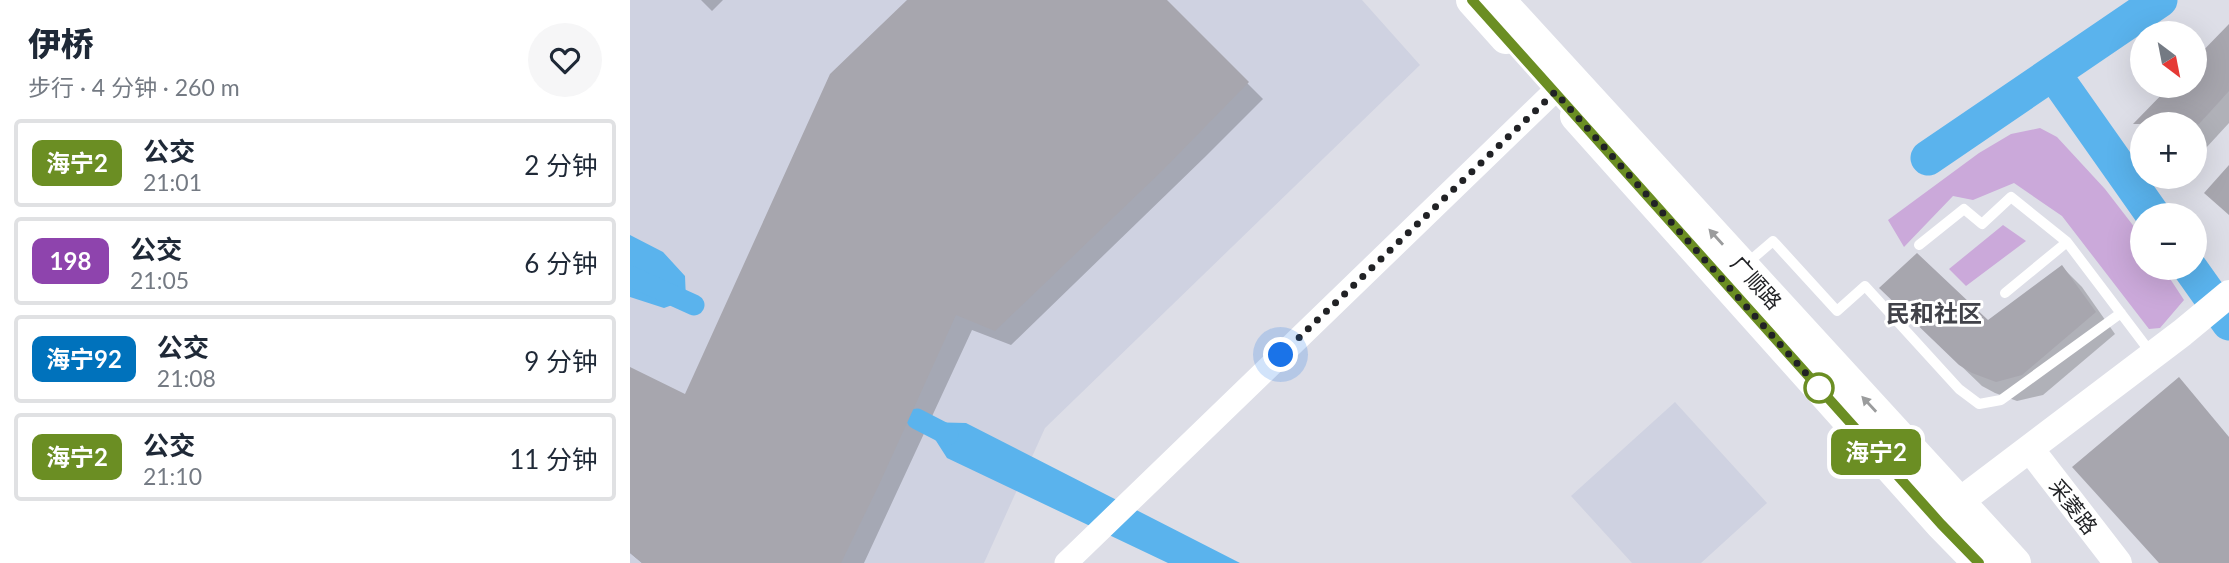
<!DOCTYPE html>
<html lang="zh">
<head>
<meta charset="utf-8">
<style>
  :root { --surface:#fff; --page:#f6f6f7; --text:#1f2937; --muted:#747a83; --line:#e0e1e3 }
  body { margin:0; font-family:Lato,"Noto Sans SC",sans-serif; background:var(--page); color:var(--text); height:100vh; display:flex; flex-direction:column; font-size:26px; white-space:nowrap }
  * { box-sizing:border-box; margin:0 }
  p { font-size:23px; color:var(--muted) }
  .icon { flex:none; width:38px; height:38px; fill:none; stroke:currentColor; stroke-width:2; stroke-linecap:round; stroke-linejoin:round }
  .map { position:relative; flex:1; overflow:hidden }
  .panel { display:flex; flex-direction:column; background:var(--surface); width:630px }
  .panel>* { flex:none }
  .badge { padding:0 14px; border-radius:10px; font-size:24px; line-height:46px }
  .needle { width:46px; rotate:148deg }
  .fabs { position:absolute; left:1500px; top:21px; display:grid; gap:14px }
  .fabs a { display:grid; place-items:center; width:77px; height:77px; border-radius:50%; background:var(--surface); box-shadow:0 7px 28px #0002; font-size:35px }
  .you { position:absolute; width:35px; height:35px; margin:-18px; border:5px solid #fff; border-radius:50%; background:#1a73e8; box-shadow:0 0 0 10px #1a73e833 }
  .map>.badge { position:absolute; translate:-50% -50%; box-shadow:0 0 0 4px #fff }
  .round { display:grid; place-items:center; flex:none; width:74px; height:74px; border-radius:37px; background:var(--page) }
  .overview { display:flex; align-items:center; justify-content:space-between; height:119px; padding:0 28px }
  h1 { font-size:33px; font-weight:800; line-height:52px }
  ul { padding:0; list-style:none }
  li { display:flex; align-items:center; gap:21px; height:88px; margin:0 14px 10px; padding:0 14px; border:4px solid var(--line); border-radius:7px }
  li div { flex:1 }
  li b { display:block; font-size:26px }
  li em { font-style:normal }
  li .badge { min-width:77px; font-weight:700; text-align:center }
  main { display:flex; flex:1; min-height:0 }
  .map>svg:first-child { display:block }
  .built { fill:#cfd2e1 }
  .green { fill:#cba9da }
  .water { fill:#5ab3ed }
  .shadow { fill:#0003 }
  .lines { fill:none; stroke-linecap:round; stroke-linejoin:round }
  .canal { stroke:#5ab3ed; stroke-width:21 }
  .river { stroke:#5ab3ed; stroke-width:35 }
  .building { fill:#a7a6ae }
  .service { stroke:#fff; stroke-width:10 }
  .minor { stroke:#fff; stroke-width:23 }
  .tertiary { stroke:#fff; stroke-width:28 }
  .secondary { stroke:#fff; stroke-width:32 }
  .oneway { fill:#9b9c9d }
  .line-casing { stroke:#fff; stroke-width:16 }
  .line { stroke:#6b8e23; stroke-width:10 }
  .walk { stroke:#212225; stroke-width:7; stroke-dasharray:0 12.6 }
  .stop-dot { fill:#fff; stroke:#6b8e23; stroke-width:3.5 }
  .labels { text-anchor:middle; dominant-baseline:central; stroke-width:6; stroke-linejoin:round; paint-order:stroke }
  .street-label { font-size:21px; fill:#212225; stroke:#fff }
  .quarter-label { font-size:24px; font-weight:bold; fill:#414249; stroke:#fff }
</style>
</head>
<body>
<main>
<section class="panel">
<div class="overview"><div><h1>伊桥</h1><p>步行 · 4 分钟 · 260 m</p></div><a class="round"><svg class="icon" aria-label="heart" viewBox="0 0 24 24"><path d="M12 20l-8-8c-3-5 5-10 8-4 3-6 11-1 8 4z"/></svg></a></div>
<ul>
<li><span class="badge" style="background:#6b8e23;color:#fff">海宁2</span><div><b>公交</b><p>21:01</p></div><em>2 分钟</em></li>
<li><span class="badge" style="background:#8e44ad;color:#fff">198</span><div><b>公交</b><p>21:05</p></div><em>6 分钟</em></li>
<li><span class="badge" style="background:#0072bc;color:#fff">海宁92</span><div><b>公交</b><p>21:08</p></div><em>9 分钟</em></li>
<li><span class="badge" style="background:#6b8e23;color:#fff">海宁2</span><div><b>公交</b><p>21:10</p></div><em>11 分钟</em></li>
</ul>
</section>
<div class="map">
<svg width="1599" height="563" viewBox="0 0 1599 563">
  <rect width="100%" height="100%" fill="#dddee7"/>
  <path class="built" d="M0 0H732L790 65 415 428 354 563H0Z
    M1045 402 1137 503 1071 563H1002L941 496Z"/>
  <path class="green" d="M1410 128 1427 137 1475 189 1512 237V268H1533L1554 300 1530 328 1519 329 1432 216 1384 183 1343 200 1323 196 1274 247 1258 220 1349 153 1381 134Z
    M1373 225 1396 241 1336 286 1319 269Z"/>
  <path class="water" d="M0 235 33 252 55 276 56 300 34 308 0 297Z
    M294 422 336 423 610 563H538L317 458Z"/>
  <path class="shadow" d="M71 0H93L82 11Z
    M280 0H534L633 99 575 157 381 345 342 330 234 563H12L0 553V369L56 396Z
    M1599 26V123L1564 161V124H1517L1511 118 1543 86H1564V63Z
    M1432 267 1452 287 1485 334 1413 395 1387 401 1365 393 1352 386 1271 308 1358 323Z"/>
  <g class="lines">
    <path class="canal" d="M0 276 64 305
      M287 419 318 435"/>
    <path class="river" d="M1423 73 1523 215
      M1298 158 1530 0
      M1560 268 1599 323"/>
  </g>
  <path class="building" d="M277 0H537L619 82 533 170 365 331 326 315 248 487 211 563H12L0 553V367L55 394 200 74Z
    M1599 24V91L1569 124H1503L1540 86H1564V60Z
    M1599 165V215L1574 193Z
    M1287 253 1358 320 1432 265 1466 312 1392 375 1366 382 1342 373 1329 365 1249 288Z
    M1549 377 1599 437V563H1529L1442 467Z"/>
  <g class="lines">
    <path class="service" d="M1289 245 1334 209 1352 224 1381 197 1437 242 1521 353
      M1115 265 1143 241 1207 311 1235 286 1329 389 1349 404 1371 400 1491 313
      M1375 293 1437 242"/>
    <path class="minor" d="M436 563 939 77"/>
    <path class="tertiary" d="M1400 449 1488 563
      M1329 502 1552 333 1599 294"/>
    <path class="secondary" d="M842 0 876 38
      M869 0 1385 563
      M946 116 1311 524 1349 563"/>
  </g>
  <defs><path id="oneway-solid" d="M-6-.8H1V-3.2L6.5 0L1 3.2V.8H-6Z" transform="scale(1.75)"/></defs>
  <g class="oneway">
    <use href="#oneway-solid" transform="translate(1086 237) rotate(-132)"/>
    <use href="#oneway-solid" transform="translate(1239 404) rotate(-133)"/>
  </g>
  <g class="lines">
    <defs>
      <path id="line" d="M842 0 1311 524 1349 563"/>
    </defs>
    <use href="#line" class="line-casing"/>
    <use href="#line" class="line"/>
    <path class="walk" d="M651 355 925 92 1189 388"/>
  </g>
  <circle class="stop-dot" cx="1189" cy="388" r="14"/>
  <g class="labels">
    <g class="street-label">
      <text transform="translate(1127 282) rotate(48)">广顺路</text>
      <text transform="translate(1444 506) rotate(52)">采菱路</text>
    </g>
    <g class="quarter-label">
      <text x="1304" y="312">民和社区</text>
    </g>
  </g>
</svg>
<div class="fabs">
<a><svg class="needle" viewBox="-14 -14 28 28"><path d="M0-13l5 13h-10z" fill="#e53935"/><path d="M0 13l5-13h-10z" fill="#747a83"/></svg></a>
<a>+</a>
<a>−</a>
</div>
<div class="you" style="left:651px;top:355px"></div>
<b class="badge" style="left:1246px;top:452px;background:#6b8e23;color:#fff">海宁2</b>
</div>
</main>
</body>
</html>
